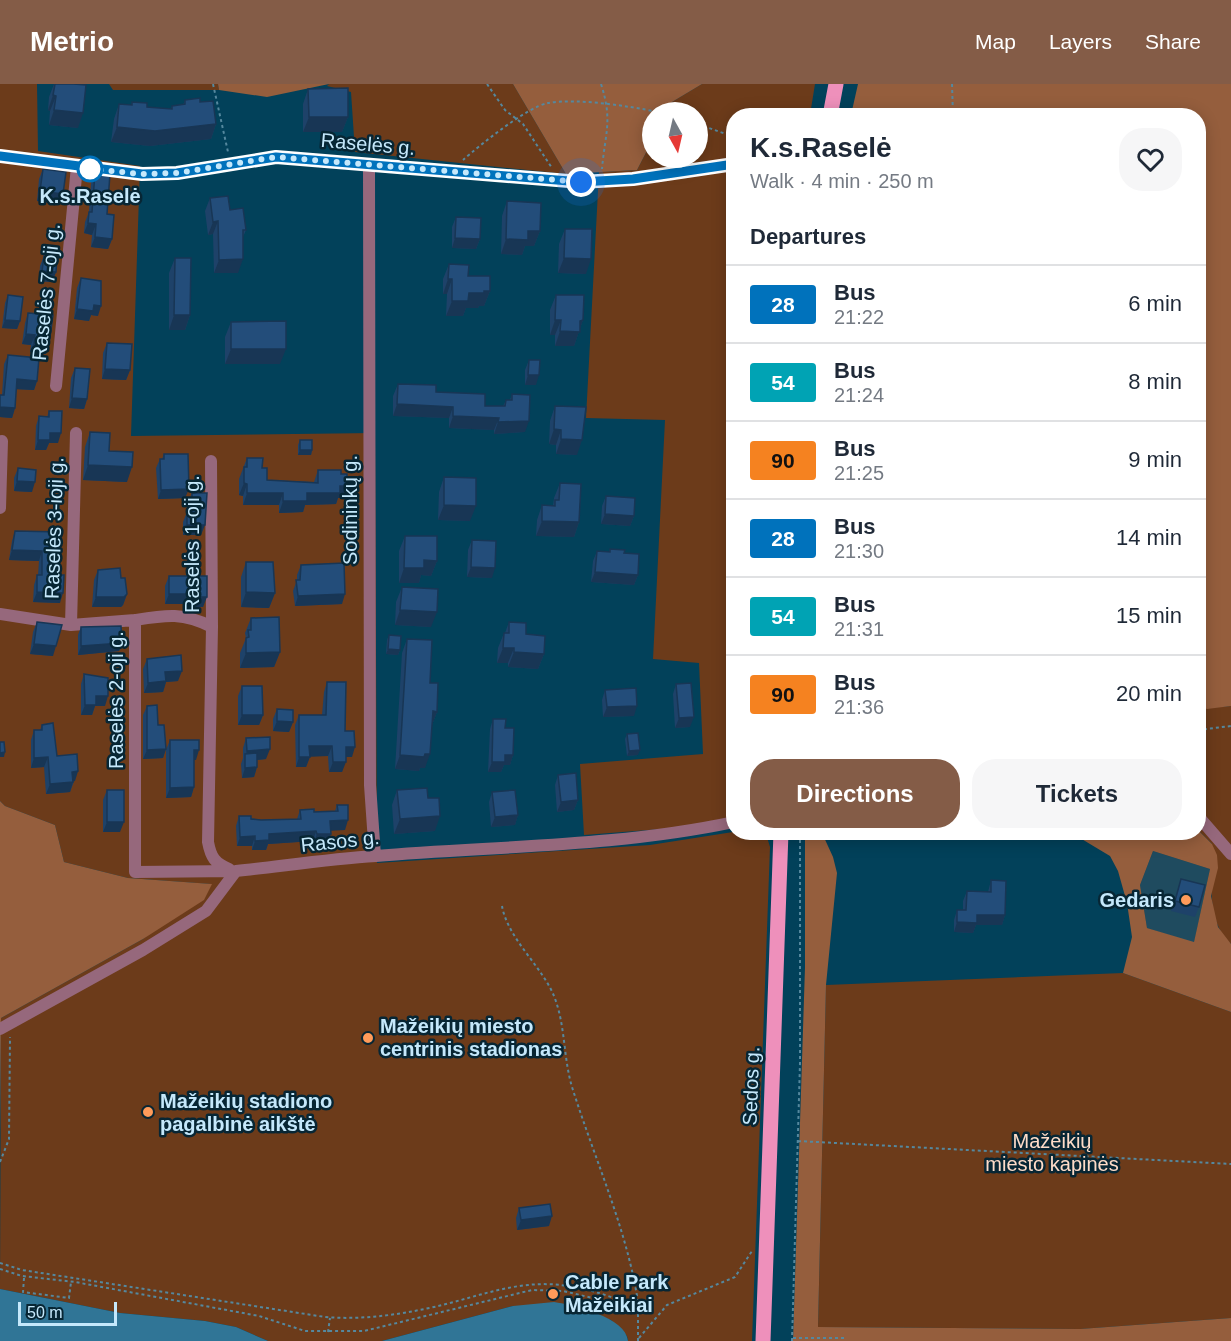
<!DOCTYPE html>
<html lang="en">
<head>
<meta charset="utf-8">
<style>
  :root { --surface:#fff; --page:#f6f6f7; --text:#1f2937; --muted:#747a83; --line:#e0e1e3; --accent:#845c47 }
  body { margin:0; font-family:Helvetica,sans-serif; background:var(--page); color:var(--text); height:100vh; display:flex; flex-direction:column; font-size:22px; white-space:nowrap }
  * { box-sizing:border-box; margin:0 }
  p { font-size:20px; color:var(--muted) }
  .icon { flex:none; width:33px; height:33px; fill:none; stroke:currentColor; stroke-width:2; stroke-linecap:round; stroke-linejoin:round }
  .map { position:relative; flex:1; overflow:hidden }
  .panel { position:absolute; left:726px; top:24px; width:480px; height:732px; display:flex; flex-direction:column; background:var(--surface); border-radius:24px; box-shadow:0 3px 15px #0003 }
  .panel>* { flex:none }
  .badge { padding:0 12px; border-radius:4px; font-size:21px; line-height:39px }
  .needle { width:39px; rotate:172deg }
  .tools { position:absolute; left:642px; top:18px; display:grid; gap:12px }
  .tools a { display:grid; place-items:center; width:66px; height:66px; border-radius:50%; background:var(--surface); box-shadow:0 3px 15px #0003; font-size:30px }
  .scale { position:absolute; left:18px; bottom:15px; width:99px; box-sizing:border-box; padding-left:6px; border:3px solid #c5e8fb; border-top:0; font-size:16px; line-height:21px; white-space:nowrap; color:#c5e8fb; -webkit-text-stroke:4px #072634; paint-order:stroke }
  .you { position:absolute; width:30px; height:30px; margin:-15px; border:4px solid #fff; border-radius:50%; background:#1a73e8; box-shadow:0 0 0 9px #1a73e833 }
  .map>.badge { position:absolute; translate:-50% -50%; box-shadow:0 0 0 3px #fff }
  h2 { padding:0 24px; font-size:22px; line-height:54px }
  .round { display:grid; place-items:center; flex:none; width:63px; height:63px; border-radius:24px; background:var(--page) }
  .headline { display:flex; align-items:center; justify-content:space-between; height:102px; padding:0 24px }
  h1 { font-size:28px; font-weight:700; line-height:45px }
  .button { display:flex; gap:12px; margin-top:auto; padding:12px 24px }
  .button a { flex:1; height:69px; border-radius:24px; background:var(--accent); color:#fff; font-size:24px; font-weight:700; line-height:69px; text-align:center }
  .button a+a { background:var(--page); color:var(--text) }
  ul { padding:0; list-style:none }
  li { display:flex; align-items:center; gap:18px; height:78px; padding:0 24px; border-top:2px solid var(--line) }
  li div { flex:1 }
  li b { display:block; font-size:22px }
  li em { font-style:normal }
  li .badge { min-width:66px; font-weight:700; text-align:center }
  header { display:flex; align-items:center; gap:36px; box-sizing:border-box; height:84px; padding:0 30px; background:var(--accent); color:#fff }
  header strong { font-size:28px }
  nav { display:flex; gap:33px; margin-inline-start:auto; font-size:21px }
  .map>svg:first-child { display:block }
  .built { fill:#1f4b5f }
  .green { fill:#6c3b1a }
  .forest { fill:#955e3d; fill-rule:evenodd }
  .water { fill:#307596 }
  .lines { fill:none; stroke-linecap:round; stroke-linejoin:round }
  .path { stroke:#55889e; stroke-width:2; stroke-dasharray:3 3; stroke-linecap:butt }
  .minor { stroke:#96687c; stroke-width:12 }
  .primary { stroke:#ee90bb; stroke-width:15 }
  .wall { fill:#1e4269 }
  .shaded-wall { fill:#183655 }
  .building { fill:#234d7a; stroke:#183655; stroke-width:1.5 }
  .line-casing { stroke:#fff; stroke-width:14 }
  .line { stroke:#0072bc; stroke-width:9 }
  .walk { stroke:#c5e8fb; stroke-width:6; stroke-dasharray:0 10.8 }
  .stop-dot { fill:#fff; stroke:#0072bc; stroke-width:3 }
  .poi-dot { fill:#ff9b5a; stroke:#072634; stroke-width:2 }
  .labels { text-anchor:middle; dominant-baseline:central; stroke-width:5; stroke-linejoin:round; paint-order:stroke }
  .street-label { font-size:20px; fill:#c5e8fb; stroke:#072634 }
  .stop-label { font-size:20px; font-weight:bold; fill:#c5e8fb; stroke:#072634 }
  .poi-label { font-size:20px; font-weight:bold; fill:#c5e8fb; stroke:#072634; text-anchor:start }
  .park-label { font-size:20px; fill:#fedcc8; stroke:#072634 }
</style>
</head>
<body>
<header>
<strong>Metrio</strong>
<nav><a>Map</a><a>Layers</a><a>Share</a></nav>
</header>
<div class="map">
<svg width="1231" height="1257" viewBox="0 0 1231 1257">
  <rect width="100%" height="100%" fill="#02415a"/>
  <path class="built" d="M1153 767 1210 785 1194 859 1147 844 1140 801Z"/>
  <path class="green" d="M0 0H37L38 67 140 82 131 352 375 349 377 779 650 761 733 748 766 750 770 763 752 1257H628L627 1252 611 1236 599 1232 513 1222 382 1257H268L236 1243 205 1237 120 1229 0 1205 1 934 143 855 211 800 128 794 64 778 55 741 5 722 0 717Z
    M109 0H218L219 6H113Z
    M329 0H513L566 90 355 68 351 8 327 2Z
    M702 0H815L810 31 734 32 733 733 687 743 584 751 580 680 703 670 699 579 653 575 665 336 586 334 599 88 637 86 652 57V74H698V28H667L672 18Z
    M1198 622 1207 624 1231 622V860C1204 836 1213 792 1212 760L1199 747Z
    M1123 889 1231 928V1234L1080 1245 818 1243 826 901Z"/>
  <path class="forest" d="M218 0H329L267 13 219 6Z
    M513 0H702L672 18 667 28H652V57L637 86 566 90Z
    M858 0H1231V622L1207 625 1199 622 1198 32 851 31Z
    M0 717 5 722 55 741 64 778 128 794 212 800 204 816 143 855 1 934 0 1052Z
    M1199 747 1212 760 1217 771 1218 784 1211 812 1218 843 1231 860V928L1123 889 1132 853 1127 819 1118 787 1110 772 1080 754 1058 756 1048 749ZM1153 767 1210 785 1194 858 1147 844 1140 801Z
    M805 749H822L833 773 837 789 826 901 818 1243 1080 1245 1231 1234V1257H793L805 883Z"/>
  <path class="water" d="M0 1205 120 1229 205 1237 236 1243 268 1257H0Z
    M554 1218C574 1221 626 1233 628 1257H382L513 1222Z"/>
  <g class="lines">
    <path class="path" d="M213 0 228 68
      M487 0 505 26 523 40 552 84
      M601 0C613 37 605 49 602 85
      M952 0 953 32
      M698 40 734 53
      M463 76C480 61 527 23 548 19 578 14 628 22 658 28
      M1198 646 1231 642
      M798 1057 1231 1080
      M0 1078 9 1055 10 953
      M0 1179 22 1186 325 1233C362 1236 397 1231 434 1223 465 1216 496 1204 528 1201 563 1197 599 1207 631 1221
      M0 1185 22 1192 75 1198 259 1232 305 1247H364L532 1206 563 1207 639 1225C629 1150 596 1079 573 1006 563 976 566 942 554 912 541 881 508 855 502 822
      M24 1194 23 1208 69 1214 71 1198
      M328 1248 330 1234
      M639 1254 667 1221 735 1193 752 1167
      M793 1254H844
      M638 1257V1225
      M792 1257 800 979V748"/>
    <path class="minor" d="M0 72 143 90 177 89 276 73 581 98 649 93 734 80
      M369 80 370 701 375 772
      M56 302 77 82
      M211 377 212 543
      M0 424 2 357
      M0 530 71 541 135 536V788L236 787
      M135 536C166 531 183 528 212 543L208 758C211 774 215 779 229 785
      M71 541 76 349
      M1198 732 1231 770
      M0 945 143 866 206 827 236 787C283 782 329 775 376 772 495 762 616 763 734 738"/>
    <path class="primary" d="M830 32 836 0
      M763 1257 781 748"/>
  </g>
  <path class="wall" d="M54 0H74L78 44 49 41 50 27 48 26 49 13Z
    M308 5 348 33 342 48H303V20Z
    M185 16 200 18 216 40 211 55 150 62 111 58 114 35 119 20 131 21 132 18 147 23 170 25 172 22 183 21Z
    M43 85 63 110 60 120 37 117 39 95Z
    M95 89 107 130 112 155 108 165 91 163 92 151 84 149 85 138 89 128 91 99Z
    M210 114 230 126 246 146 243 153 238 189H214L213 150 208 151 205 127Z
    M507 117 540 147 534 162H525L522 171 501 170 502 132Z
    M456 133 480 155 476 165 452 164V143Z
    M565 145 586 190 558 189 559 160Z
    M44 172 56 188 52 198 39 197 40 182Z
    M175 174 190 231 185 246H169V189Z
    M449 180 468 192 490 207 484 222H479L478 224H466L463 232H446L447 210H443V195Z
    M81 194 98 232 91 231 89 237 74 235 77 204Z
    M8 211 20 237 17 245 2 244 5 219Z
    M556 211 583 236 574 262H555V251H550V226Z
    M28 229 46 270 30 268 31 261 22 260 25 239Z
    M231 238 280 280H225V253Z
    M107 259 130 286 126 296 102 295 103 269Z
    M8 271 37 297 34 306 16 305 15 324 12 334 0 333V311H2L4 280Z
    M529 276 536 301H525V286Z
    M75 284 87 315 84 325 69 324 71 294Z
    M398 300 436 308 485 322H503L506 316H510L512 310 525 348 494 350V346L449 344V334L393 332V312Z
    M555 322 577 371 556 370V361L549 360 550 337Z
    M49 327 58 359H49L46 366H35L36 342 39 332 47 333Z
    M90 348 109 367 127 398 83 396 85 363Z
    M300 356 312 366 311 371H298V361Z
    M164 370 185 414 158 415 156 384 160 375H162Z
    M247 374 262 384 267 396 314 398 318 386 343 413 338 414 336 420 305 421 303 428 279 429V421H243V412L239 411V395Z
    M18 384 32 408 14 407V394Z
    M444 393 470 437 438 436 439 408Z
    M560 399 579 438 574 453 536 452 537 436 542 421 553 422 554 414Z
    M192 409 201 451H183V438L187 428H188V419Z
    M606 412 634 432 630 442 601 440 602 422Z
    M15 447 61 448 56 480V491L60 519 33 518 34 501 37 491H38L39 477 9 476 12 457Z
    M405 452 437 477 431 492 421 491 419 499H399V467Z
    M472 456 492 494 467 493 468 466Z
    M610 465 624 469 638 491 634 501 591 498 593 477 597 467 609 468Z
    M246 478 275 509 269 524 241 523V493Z
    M301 481 342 520 295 522 293 507 297 496V491Z
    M98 486 121 494 127 510 123 521 121 523H92L94 496Z
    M169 492H207L203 523H190V520H165V502Z
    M402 503 431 543 395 541 396 518Z
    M251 534 280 568 274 583 240 584V569L246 554 245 549Z
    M37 538 53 572 30 570 33 548Z
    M509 538 526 550 544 570 538 585 508 583V579H497L498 564 504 549H505Z
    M81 543 122 559 119 567 78 571V551Z
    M389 551 400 566 398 571 386 570 387 556Z
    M407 555 430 599 437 628 432 641 425 684H420L419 687 395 685 402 569Z
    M147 575 178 597 166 598 163 608 144 609 143 585Z
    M84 590 105 622H95L92 631H81V600Z
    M327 598 345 647 352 673H346L342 688H329L328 672H310L306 683H296L295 641 299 631H322L324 608Z
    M676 600 690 643 675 644 673 610Z
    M242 602 263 631 259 641H238V612Z
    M605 606 634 632 603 633 602 616Z
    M147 622 158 641 166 665 163 674 143 675V631Z
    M277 625 293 638 289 648 273 647V635Z
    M493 635 505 644 513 671 510 681H504L501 688H488L490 645Z
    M42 641 57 672 78 687 70 708 46 710 44 683 31 684V656L34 646H40Z
    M627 650 638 671 627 672 625 655Z
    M246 654 266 675 257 676V683L254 693 242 694 241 680 243 674V664Z
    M170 656 196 676H194V703L191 713 166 714V666Z
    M558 691 578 716 574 726 557 728 555 701Z
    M107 706 120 748H103V716Z
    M397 706 428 714 435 747 394 750 392 721Z
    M492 708 518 731 515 741 491 743 489 718Z
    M337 721 345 746H331L328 759 313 760V757L268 760 266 766H252V762H237L236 742 239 732 261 736 297 735 300 726 314 728 335 727Z
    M1181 795 1199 823 1195 833 1171 827Z
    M991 796 1005 831 1002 841H976L973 849 954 848V836L957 826H963V817L967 807 988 808Z
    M519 1124 549 1142 517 1146 516 1134Z"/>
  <path class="shaded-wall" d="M53 11 56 12 50 27 48 26Z
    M54 26 83 29 78 44 49 41Z
    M309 33H348L342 48H303Z
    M216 40 211 55 150 62 111 58 117 43Z
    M40 107 63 110 60 120 37 117Z
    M218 137 213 150 208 151 213 138Z
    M88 139 96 140 92 151 84 149Z
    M528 147H540L534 162H525L522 171 501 170 506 155Z
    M95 153 112 155 108 165 91 163Z
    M455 154 480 155 476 165 452 164Z
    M564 174 591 175 586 190 558 189Z
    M243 175 238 189H214L219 176Z
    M42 187 56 188 52 198 39 197Z
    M448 195H452L447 210H443Z
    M484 207H490L484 222H479L478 224H466L463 232H446L452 217 469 209Z
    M94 221 101 222 98 232 91 231 89 237 74 235 77 225Z
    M174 231H190L185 246H169Z
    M5 236 20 237 17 245 2 244Z
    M555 236H561L555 251H550Z
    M583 236 574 262H555L560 247 580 237Z
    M26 250 35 251 31 261 22 260Z
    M34 258 49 260 46 270 30 268Z
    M231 265H286L280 280H225Z
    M105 285 130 286 126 296 102 295Z
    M528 291H539L536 301H525Z
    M17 295 37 297 34 306 13 305Z
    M72 314 87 315 84 325 69 324Z
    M397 320 453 323 449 334 393 332Z
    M0 323 15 324 12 334 0 333Z
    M453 332 499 334 494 346 449 344Z
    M529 337 525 348 494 350 498 338Z
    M554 345 561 346 556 361 549 360Z
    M50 349H61L58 359H49L46 366H35L38 356Z
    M561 355 582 356 577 371 556 370Z
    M300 366H312L311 371H298Z
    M88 381 132 383 127 398 83 396Z
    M17 397 35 398 32 408 14 407Z
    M244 399 247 400 243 412 239 411Z
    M340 402H347L343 413 338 414 336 420 305 421 303 428 279 429 283 417 307 409Z
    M189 405 185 414 158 415 161 406Z
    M247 409H283L279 421H243Z
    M444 421 476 422 470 437 438 436Z
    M605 430 634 432 630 442 601 440Z
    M542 437 579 438 574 453 536 452Z
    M187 441H205L201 451H183Z
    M12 466 42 467 39 477 9 476Z
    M56 470H60L56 480H52Z
    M424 476 437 477 431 492 421 491 419 499H399L404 484Z
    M471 483 495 484 492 494 467 493Z
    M595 488 638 491 634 501 591 498Z
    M37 508 63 509 60 519 33 518Z
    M246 508 275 509 269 524 241 523Z
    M127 510 123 521 121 523H92L96 513Z
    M169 510H194L190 520H165Z
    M345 510 342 520 295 522 298 512Z
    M194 513H207L203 523H190Z
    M400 526 437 528 431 543 395 541Z
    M122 559 119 567 78 571 81 562Z
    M34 560 56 562 53 572 30 570Z
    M503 564H514L508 579H497Z
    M388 565 400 566 398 571 386 570Z
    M280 568 274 583 240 584 246 569Z
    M514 568 544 570 538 585 508 583Z
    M182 587 178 597 166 598 163 608 144 609 148 599 165 588Z
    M96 612H108L105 622H95L92 631H81L85 621Z
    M637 622 634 632 603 633 607 623Z
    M433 627 437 628 432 641Z
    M242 631H263L259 641H238Z
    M694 633 690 643 675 644 679 634Z
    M277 637 293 638 289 648 273 647Z
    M309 662H332L328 672 306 673Z
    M346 663H355L352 673H342Z
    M166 665 163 674 143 675 147 666Z
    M270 665 266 675 245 677V672L247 667Z
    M194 666H199L196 676H191Z
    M640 666 638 671 627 672 629 667Z
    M5 668 4 673H0V669Z
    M425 670H430L425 684H420L419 687 395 685 400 671Z
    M505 671H513L510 681H504L501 688H488L492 678Z
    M48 673 44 683 31 684 34 674Z
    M299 673H310L306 683H296Z
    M333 678H346L342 688H329Z
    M257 683 254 693 242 694 245 684Z
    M78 687 75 697 69 698 72 688Z
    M73 698 70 708 46 710 50 700Z
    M194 703 191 713 166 714 170 704Z
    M578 716 574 726 557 728 561 718Z
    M518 731 515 741 491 743 495 733Z
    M440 732 435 747 394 750 400 735Z
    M348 736 345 746 327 747 330 737Z
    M107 738H124L120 748H103Z
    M316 747 313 757 268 760 266 766H252L255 757 269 750Z
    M317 750H331L328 759 313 760Z
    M255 752 252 762H237L240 753Z
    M977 831H1005L1002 841H976L973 849 954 848 957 838Z
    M552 1132 549 1142 517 1146 521 1136Z"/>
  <path class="building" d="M55 0H74L86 1 83 29 54 26 56 12 53 11Z
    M348 4V33H309L308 5Z
    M200 14V18L213 17 216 40 155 47 117 43 119 20 132 21V18L147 19V23L172 25V22L185 20V16Z
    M43 85 66 88 63 110 40 107Z
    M95 89 110 90 107 130 114 131 112 155 95 153 96 140 88 139 89 128H92Z
    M228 112 230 126 243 124 246 146H243V175L219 176 218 137 213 138 210 114Z
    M507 117 541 119 540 147H528V156L506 155Z
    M456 133 481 134 480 155 455 154Z
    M565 145H592L591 175 564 174Z
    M44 172 57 173 56 188 42 187Z
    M175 174H191L190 231H174Z
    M449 180 469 181 468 192H490V207H484V209H469L468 217H452V195H448Z
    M81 194 101 197V222L94 221 93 227 77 225Z
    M8 211 23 213 20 237 5 236Z
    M556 211H584L583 236 580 237V248L560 247 561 236H555Z
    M28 229 53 231 49 260 34 258 35 251 26 250Z
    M286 237V265H231V238Z
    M107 259 132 260 130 286 105 285Z
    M8 271 39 274 37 297 17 295 15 324 0 323V311H4Z
    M529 276H540L539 291H528Z
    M75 284 90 285 87 315 72 314Z
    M398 300 436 301V308L485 310V322H505L506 316H512V310L530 311 529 337 498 338 499 334 453 332V323L397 320Z
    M555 322 586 323 582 356 561 355V346L554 345Z
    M49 327H62L61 349H50V356H38L39 332 49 333Z
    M90 348 110 349 109 367 133 368 132 383 88 381Z
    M300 356H312V366H300Z
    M164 370H188L189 405 161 406 160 375H164Z
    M247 374H263L262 384H267V396L318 399V386H341V390H347V402H340V409H307V417H283V409H247V400L244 399V383H247Z
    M18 384 36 386 35 398 17 397Z
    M444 393 476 394V422L444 421Z
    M560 399 581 400 579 438 542 437V421L555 422V416H559Z
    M192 409H207L205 441H187V428H192Z
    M606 412 635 414 634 432 605 430Z
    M15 447 61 448 60 470H56V491H64L63 509 37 508V491H42V467L12 466Z
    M405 452H437V477L424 476V484H404Z
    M472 456 496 457 495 484 471 483Z
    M610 465 625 466 624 469 639 470 638 491 595 488 597 467 610 468Z
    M246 478H273L275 509 246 508Z
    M344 479 345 510 298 512 296 496H300L301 481Z
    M120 484 121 494H125L127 510 124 513H96L98 486Z
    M169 492H207V513H194V510H169Z
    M402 503 438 505 437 528 400 526Z
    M279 533 280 568 246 569V554L249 553 248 546H251V534Z
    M37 538 62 541 56 562 34 560Z
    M509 538 526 539V550L545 552 544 570 514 568V564H503L504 549H509Z
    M121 542 122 559 81 562V543Z
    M389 551 401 552 400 566 388 565Z
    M407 555 432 556 430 599H438L437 628 433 627 430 670H425L424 673 400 671Z
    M181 571 182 587 165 588 166 597 148 599 147 575Z
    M84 590 108 594V612H96V621H85Z
    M327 598H346L345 647H354L355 663H346V678H333L332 662H309L310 673H299V631H326Z
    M691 599 694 633 679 634 676 600Z
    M242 602H262L263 631H242Z
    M636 604 637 622 607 623 605 606Z
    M157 621 158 641H164L166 665 147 666V622Z
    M277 625 293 626V638L277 637Z
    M493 635H506L505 644H514L513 671H505V678H492Z
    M53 639 57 672 77 670 78 687 72 688 73 698 50 700 48 673 34 674V646H42V641Z
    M638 649 640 666 629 667 627 650Z
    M270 653V665L247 667 246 654Z
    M170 656H199V666H194V703L170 704Z
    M0 658H4L5 668 0 669Z
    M257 669V683L245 684V670Z
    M576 689 578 716 561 718 558 691Z
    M427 704 428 714H439L440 732 400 735 397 706Z
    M107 706H124V738H107Z
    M515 706 518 731 495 733 492 708Z
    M337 721H348V736L330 737 331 750H317L316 747 269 750V756L255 757V752L240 753 239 732H251V735L261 736 301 735 300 726 314 725V728L338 727Z
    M1181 795 1205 801 1199 823 1175 817Z
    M991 796 1006 797 1005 831H977V839L957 838V826H966L967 807 991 808Z
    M550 1120 552 1132 521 1136 519 1124Z"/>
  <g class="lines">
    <defs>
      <path id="line" d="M0 72 142 90 177 89 276 73 581 98 633 95 734 80"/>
    </defs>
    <use href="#line" class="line-casing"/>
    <use href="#line" class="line"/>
    <path class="walk" d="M90 85 142 90 177 89 276 73 581 98"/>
  </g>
  <circle class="stop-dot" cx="90" cy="85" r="12"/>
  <g class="poi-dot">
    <circle cx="1186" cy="816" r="6"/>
    <circle cx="368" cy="954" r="6"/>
    <circle cx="148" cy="1028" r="6"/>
    <circle cx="553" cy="1210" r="6"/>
  </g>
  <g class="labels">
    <g class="street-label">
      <text transform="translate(368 60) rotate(5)">Raselės g.</text>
      <text transform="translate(46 208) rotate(-84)">Raselės 7-oji g.</text>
      <text transform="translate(350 426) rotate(-90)">Sodininkų g.</text>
      <text transform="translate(54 444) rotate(-88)">Raselės 3-ioji g.</text>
      <text transform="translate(192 460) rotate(-90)">Raselės 1-oji g.</text>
      <text transform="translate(116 616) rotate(-90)">Raselės 2-oji g.</text>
      <text transform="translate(340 757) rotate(-6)">Rasos g.</text>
      <text transform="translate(751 1002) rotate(-88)">Sedos g.</text>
    </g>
    <g class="stop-label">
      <text x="90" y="112">K.s.Raselė</text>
    </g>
    <g class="poi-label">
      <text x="1174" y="816" text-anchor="end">Gedaris</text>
      <text x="380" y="942">Mažeikių miesto<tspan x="380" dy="23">centrinis stadionas</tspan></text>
      <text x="160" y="1017">Mažeikių stadiono<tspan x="160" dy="23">pagalbinė aikštė</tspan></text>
      <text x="565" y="1198">Cable Park<tspan x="565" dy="23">Mažeikiai</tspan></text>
    </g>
    <g class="park-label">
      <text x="1052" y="1057">Mažeikių<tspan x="1052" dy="23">miesto kapinės</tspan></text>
    </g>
  </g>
</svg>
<div class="tools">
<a><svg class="needle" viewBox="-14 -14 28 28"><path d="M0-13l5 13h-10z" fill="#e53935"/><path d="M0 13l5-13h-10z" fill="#747a83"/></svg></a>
</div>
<div class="scale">50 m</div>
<div class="you" style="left:581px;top:98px"></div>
<section class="panel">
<div class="headline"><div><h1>K.s.Raselė</h1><p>Walk · 4 min · 250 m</p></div><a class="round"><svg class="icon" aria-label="heart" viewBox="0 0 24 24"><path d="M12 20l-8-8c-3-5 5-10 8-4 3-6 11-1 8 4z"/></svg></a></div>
<h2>Departures</h2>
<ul>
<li><span class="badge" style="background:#0072bc;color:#fff">28</span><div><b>Bus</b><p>21:22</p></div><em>6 min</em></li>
<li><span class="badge" style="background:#00a3b4;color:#fff">54</span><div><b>Bus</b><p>21:24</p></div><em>8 min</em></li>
<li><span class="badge" style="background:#f58220;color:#111">90</span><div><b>Bus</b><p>21:25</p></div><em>9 min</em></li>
<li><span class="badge" style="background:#0072bc;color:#fff">28</span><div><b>Bus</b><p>21:30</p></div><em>14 min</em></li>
<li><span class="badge" style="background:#00a3b4;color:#fff">54</span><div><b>Bus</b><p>21:31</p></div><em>15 min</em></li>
<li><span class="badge" style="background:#f58220;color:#111">90</span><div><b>Bus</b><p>21:36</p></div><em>20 min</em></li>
</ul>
<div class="button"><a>Directions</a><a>Tickets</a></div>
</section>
</div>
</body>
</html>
